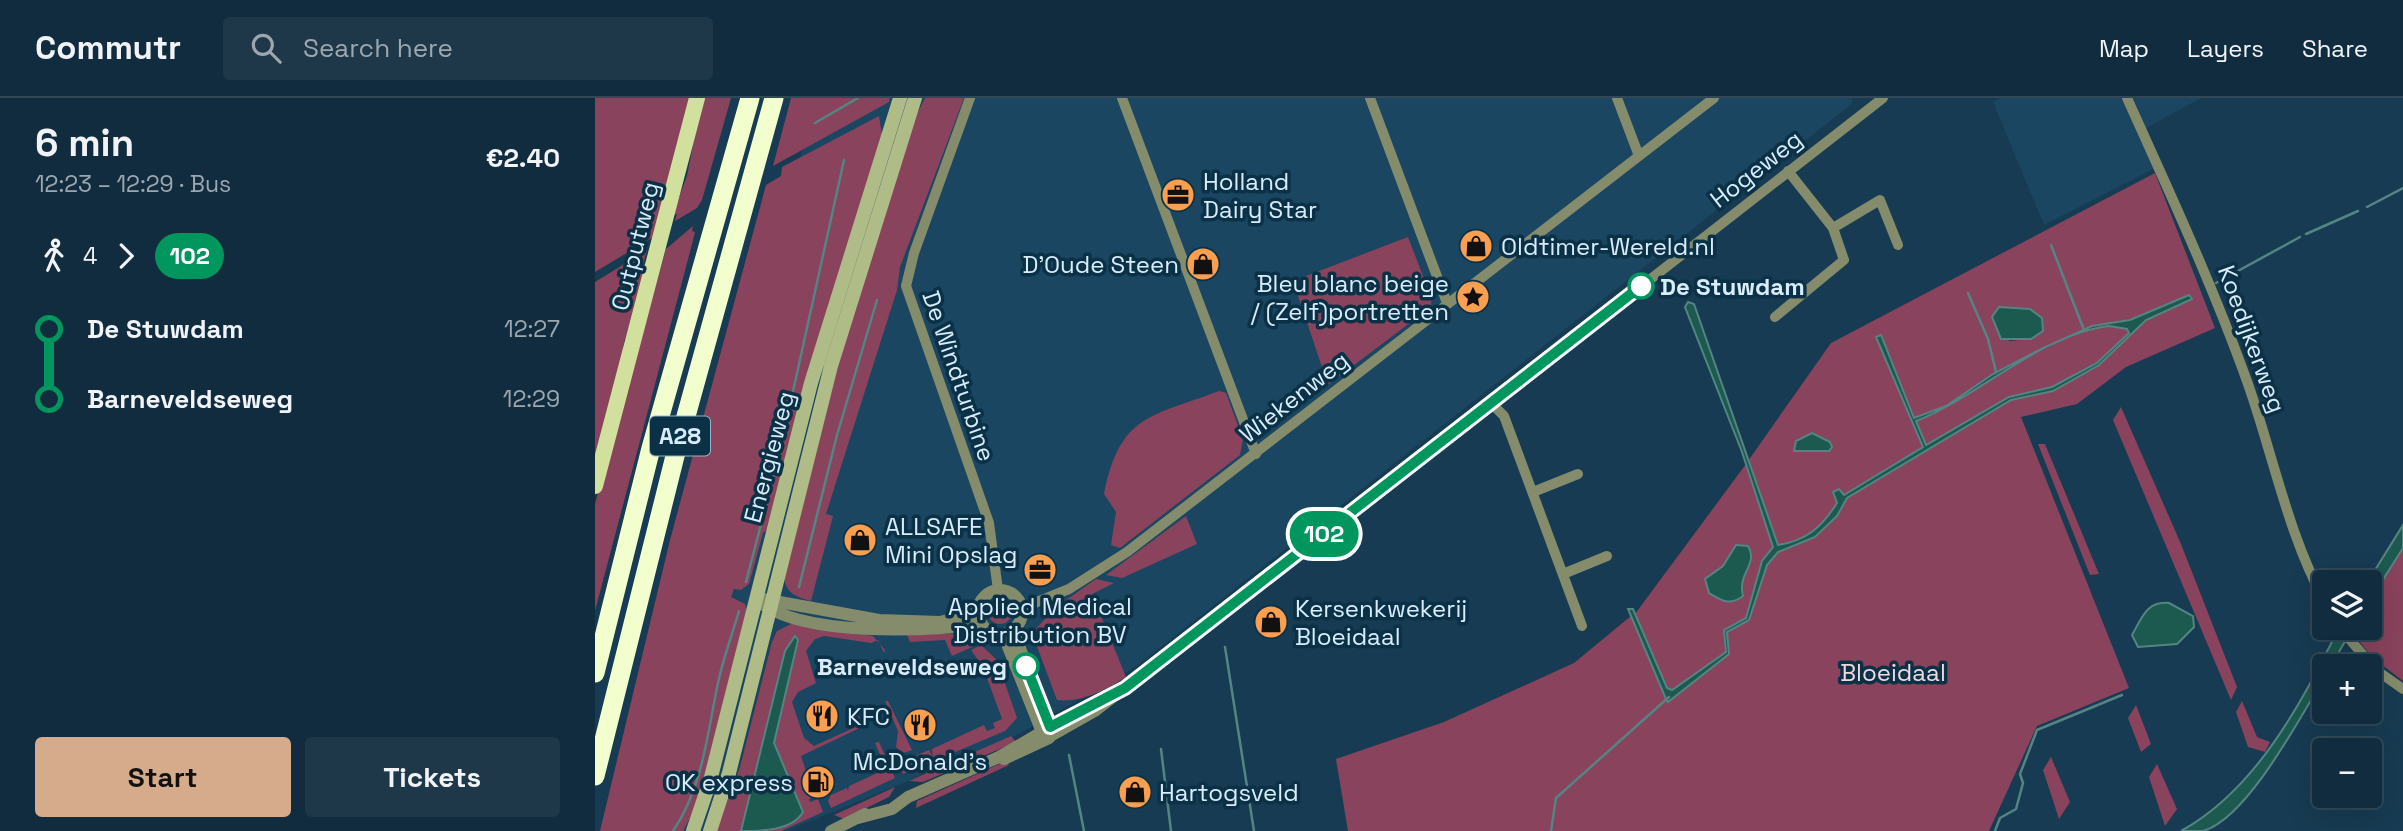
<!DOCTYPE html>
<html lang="en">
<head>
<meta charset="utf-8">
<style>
  :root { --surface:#112c3e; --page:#1e3849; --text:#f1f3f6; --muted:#9ca7b0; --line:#304858; --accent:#d6ab8b }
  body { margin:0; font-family:"Space Grotesk",sans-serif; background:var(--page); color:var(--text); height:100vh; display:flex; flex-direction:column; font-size:26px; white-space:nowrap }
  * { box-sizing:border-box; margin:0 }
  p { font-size:23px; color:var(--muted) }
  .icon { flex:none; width:38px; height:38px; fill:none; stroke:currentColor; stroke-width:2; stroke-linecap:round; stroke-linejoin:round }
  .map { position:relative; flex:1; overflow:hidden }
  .panel { display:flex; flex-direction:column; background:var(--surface); width:595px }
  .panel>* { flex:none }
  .badge { padding:0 14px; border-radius:23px; font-size:24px; line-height:46px }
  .fabs { position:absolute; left:1717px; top:472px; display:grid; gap:14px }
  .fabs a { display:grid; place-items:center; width:70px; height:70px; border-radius:7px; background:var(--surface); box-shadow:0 7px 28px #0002,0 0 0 2px var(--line); font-size:35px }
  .map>.badge { position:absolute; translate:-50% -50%; box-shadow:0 0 0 4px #fff }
  .legs { display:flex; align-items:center; gap:10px; height:77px; padding:0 35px; font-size:23px }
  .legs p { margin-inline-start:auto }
  .head { display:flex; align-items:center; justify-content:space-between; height:119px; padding:0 35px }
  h1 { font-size:38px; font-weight:600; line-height:52px }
  .action { display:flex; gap:14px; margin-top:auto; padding:14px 35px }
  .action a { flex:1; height:80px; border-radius:7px; background:var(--accent); color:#111; font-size:28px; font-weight:600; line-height:80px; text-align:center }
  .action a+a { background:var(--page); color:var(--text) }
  ul { padding:0 35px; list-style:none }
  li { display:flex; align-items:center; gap:24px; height:70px; font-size:26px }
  li i { display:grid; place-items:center; width:10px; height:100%; margin:0 9px; background:currentColor }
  li i::after { content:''; width:18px; height:18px; margin:-9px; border:5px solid; border-radius:50%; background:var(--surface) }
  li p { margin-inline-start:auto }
  li:first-child i { background:linear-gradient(#0000 50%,currentColor 0) }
  li:last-child i { background:linear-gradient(currentColor 50%,#0000 0) }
  header { display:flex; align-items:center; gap:42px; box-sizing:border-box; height:98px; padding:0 35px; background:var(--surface); border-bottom:2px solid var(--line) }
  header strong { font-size:33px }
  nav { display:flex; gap:38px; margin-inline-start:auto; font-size:24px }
  .search { width:490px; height:63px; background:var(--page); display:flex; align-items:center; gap:18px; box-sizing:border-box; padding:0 24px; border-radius:7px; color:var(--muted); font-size:26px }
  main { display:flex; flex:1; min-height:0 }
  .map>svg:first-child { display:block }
  .built { fill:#1a4661 }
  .green { fill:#89435c; fill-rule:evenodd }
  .water { fill:#1c594e; stroke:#548582; stroke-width:2; fill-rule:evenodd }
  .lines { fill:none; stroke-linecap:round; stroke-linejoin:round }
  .stream { stroke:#548582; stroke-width:2.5 }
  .minor { stroke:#848c6c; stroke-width:10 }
  .tertiary { stroke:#848c6c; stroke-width:12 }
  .secondary { stroke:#afbc87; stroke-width:14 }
  .primary { stroke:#d1e19d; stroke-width:16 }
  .motorway { stroke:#f2fece; stroke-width:19 }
  .line-1-casing { stroke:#fff; stroke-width:16 }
  .line-1 { stroke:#00965e; stroke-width:10 }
  .stop-1-dot { fill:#fff; stroke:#00965e; stroke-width:3.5 }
  .labels { text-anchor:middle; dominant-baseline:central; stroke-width:7; stroke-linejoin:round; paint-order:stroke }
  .shield { fill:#0b3147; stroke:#9ab4c5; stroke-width:2 }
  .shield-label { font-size:23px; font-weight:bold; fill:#d8ecfb }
  .street-label { font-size:24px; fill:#d8ecfb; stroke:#0b3147 }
  .poi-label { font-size:24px; fill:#d8ecfb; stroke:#0b3147; text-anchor:start }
  .stop-label { font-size:24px; font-weight:bold; fill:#d8ecfb; stroke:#0b3147; text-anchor:start }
  .park-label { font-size:24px; fill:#f0d8df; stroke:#0b3147 }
</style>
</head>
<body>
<header>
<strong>Commutr</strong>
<div class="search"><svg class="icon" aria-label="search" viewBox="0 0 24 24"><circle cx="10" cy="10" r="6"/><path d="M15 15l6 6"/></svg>Search here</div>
<nav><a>Map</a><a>Layers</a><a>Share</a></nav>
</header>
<main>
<section class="panel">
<div class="head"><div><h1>6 min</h1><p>12:23 – 12:29 · Bus</p></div><b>€2.40</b></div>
<div class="legs"><svg class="icon" aria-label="walk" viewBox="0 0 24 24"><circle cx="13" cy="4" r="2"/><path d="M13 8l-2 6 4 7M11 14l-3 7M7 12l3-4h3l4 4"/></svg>4<svg class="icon" aria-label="forward" viewBox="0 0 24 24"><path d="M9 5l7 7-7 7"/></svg><b class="badge" style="background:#00965e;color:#fff">102</b></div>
<ul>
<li><i style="color:#00965e"></i><b>De Stuwdam</b><p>12:27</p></li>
<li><i style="color:#00965e"></i><b>Barneveldseweg</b><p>12:29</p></li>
</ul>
<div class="action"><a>Start</a><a>Tickets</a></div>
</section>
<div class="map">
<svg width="1808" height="733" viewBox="0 0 1808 733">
  <rect width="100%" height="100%" fill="#173b52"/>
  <path class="built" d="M223 0H1256L1258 5 539 570 413 642 191 733H58L203 67Z
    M1405 0H1606L1542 35 1560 70 1449 127 1398 4Z"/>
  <path class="green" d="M0 0H96L60 138 0 174Z
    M107 0H136L107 102 102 110 80 123 82 116 78 117 79 112 92 78Z
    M196 0H295L294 4 178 68Z
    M330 0H369L305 169 302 192 231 416 238 418 216 503C201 499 190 495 189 478L250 241 322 16Z
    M284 18 287 37 173 431 168 435 154 486 146 492 139 491 136 499 150 506 152 513 101 709 88 733H5L75 442 171 87 186 78 187 69Z
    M1560 75 1620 230 1531 269 1482 306 1426 319 1534 590 1442 628 1394 733H753L741 661 849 624 979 565 1036 518 1073 603 1134 556 1132 534 1154 522 1172 467 1183 454 1220 439 1242 418 1252 400 1416 302 1459 293 1504 267 1551 222 1596 201 1526 225 1497 228 1398 276 1351 308 1319 320 1286 237 1282 239 1328 349 1249 397 1238 394 1243 405C1227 429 1211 443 1182 447L1153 363 1236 245ZM1404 209 1435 211 1447 220 1448 233 1436 241 1414 243Z
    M98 128 97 133 100 134 96 150 0 513V406L71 151Z
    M813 139 833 191H837L836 209 730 289 732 284 698 183Z
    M52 152 48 167 54 164 29 244 24 282 0 369V184Z
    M1514 228 1532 231 1534 235 1502 265 1457 289 1414 299 1331 348 1321 323C1383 299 1446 237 1514 228Z
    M624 293 631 295 648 341 645 357 525 450 516 447 521 414 509 396C525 316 556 319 624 293Z
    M1526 309 1586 446 1642 589 1636 602 1518 322Z
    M1443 346H1450L1504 476 1495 477Z
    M1151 366 1178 449 1167 464 1151 520 1129 533 1131 554 1077 592 1072 591 1040 516ZM1156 465C1147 476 1144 484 1148 498L1110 481 1128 468Z
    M591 418 602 446 527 480 511 477Z
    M1808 450V583L1777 559 1756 533 1758 530H1774L1775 502Z
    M501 481 519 485 497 496 531 579C511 592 486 605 462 602L437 535 460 510 464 518 468 515 461 509Z
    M393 514a12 12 0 1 1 24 0a12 12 0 1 1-24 0Z
    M198 525 278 538 290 552 289 555 283 542 276 545 229 538 220 541 211 553 221 585 203 594 197 604 209 640 219 648 265 627 261 613 268 626 275 625 206 658 213 679 211 681 221 698 214 701 215 704 223 701 228 714 186 733H121L145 669 177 544 182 533Z
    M373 535 384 546 357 558 350 542 315 544 312 537Z
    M386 547 402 562 422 620 410 633 308 676 298 653 313 661 334 652 338 659 337 651 389 627 392 633 400 630 398 625 407 621 388 569 376 552Z
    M290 603H293L317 652 308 655 301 649 303 633Z
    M1647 603 1662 639 1675 644 1670 654 1653 649 1641 614Z
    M1541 607 1556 646 1546 654 1533 620Z
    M416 638 421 644 328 684 314 683Z
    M284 644 300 680 236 710 233 703 236 697 252 690 253 693 254 688 291 671 280 645Z
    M1456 659 1475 704 1464 721 1448 672Z
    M411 663 414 667 321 710 322 703Z
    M1562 666 1582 711 1570 728 1554 679Z
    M300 689 294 699 249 721 239 717Z"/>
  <path class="water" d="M1594 197 1597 201 1551 222 1504 267 1458 293 1416 302 1252 400 1242 418 1220 439 1183 454 1172 467 1154 522 1132 534 1134 556 1073 604 1071 601 1033 511H1038L1072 590 1077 592 1131 554 1129 532 1151 520 1167 463 1178 449 1147 354 1090 209 1093 204 1099 206 1183 447C1211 443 1227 429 1242 405L1238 394 1244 391 1249 397 1328 349 1281 239 1286 237 1319 320 1351 308 1398 276 1442 253 1497 228 1535 222ZM1514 228 1532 231 1534 235 1502 265 1457 289 1414 299 1331 347 1321 323C1383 299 1446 236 1514 228Z
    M1404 209 1435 211 1447 220 1448 233 1436 241H1406L1397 219Z
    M1217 335 1235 344 1237 349 1234 353H1199L1201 343Z
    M1808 427V450L1775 502 1774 485H1772Z
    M1141 447 1153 448C1164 467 1142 474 1148 498 1135 508 1127 503 1114 495L1110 481 1128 468Z
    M1574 505 1598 518 1599 529 1582 546 1543 549 1537 537C1547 520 1551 503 1574 505Z
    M1744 530H1758L1735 569H1729V580C1706 618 1652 721 1608 733 1602 733 1593 733 1586 733 1662 691 1706 605 1744 530Z
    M200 538 203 542 179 645 208 714C197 733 165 733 146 733L190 553Z"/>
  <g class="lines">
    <path class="stream" d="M220 25 263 0
      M1772 109 1808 90
      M1711 136 1763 113
      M1456 147 1489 232
      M1621 185 1705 139
      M1373 195 1393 241 1401 274
      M151 484 184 357 249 62
      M204 489 242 337 282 202
      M630 549 659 733
      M566 651 576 733
      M474 657 489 733
      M78 733C108 689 112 637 123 585 128 561 137 537 144 513
      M956 733 961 700 1074 599
      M1400 733 1405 720 1421 711 1428 685 1425 676 1442 632 1527 597"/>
    <path class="minor" d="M375 0 319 155 311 188 394 425 403 492
      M527 0 661 356
      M775 0 852 205
      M1022 0 1044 58
      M1532 0C1575 95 1618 188 1653 286 1678 357 1693 436 1729 502
      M1238 130 1285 102 1303 147
      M1180 219 1249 162 1238 130 1193 73
      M896 305 909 318 987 528
      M938 394 983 376
      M968 476 1012 458
      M427 510 474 491 532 454 1119 0
      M1745 530 1781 572 1808 591
      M449 632 509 601
      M454 640 500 614 1288 0"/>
    <path class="tertiary" d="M383 514a22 22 0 1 1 44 0a22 22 0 1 1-44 0Z
      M161 501C203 540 332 533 387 526
      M168 501 284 522 345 524 383 514
      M408 536 447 634 452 638
      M409 661 454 640 455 629 418 532
      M263 720 297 711 313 699 404 659 447 634
      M236 733 270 716"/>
    <path class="secondary" d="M98 733 115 683 216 285 305 0
      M115 733 134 675 236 268 320 0"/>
    <path class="primary" d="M0 388 102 0"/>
    <path class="motorway" d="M0 575 56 350 155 0
      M0 678 80 358 179 0"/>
  </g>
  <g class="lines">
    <defs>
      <path id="line-1" d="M431 568 455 629 530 590 1046 188"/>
    </defs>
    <use href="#line-1" class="line-1-casing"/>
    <use href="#line-1" class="line-1"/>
  </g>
  <defs>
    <symbol id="office-disc" viewBox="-11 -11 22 22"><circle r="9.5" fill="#fa9f4f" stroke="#0b3147"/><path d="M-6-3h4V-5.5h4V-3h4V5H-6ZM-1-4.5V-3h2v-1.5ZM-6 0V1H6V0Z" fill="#111"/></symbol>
    <symbol id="shop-disc" viewBox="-11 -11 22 22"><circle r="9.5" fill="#fa9f4f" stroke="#0b3147"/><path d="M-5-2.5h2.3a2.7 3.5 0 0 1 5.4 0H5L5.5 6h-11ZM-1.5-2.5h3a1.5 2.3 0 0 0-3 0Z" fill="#111"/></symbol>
    <symbol id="sight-disc" viewBox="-11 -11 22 22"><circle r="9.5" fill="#fa9f4f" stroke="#0b3147"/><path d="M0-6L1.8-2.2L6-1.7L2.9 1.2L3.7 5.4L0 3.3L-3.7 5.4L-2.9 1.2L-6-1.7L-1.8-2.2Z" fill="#111"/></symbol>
    <symbol id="restaurant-disc" viewBox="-11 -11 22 22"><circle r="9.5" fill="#fa9f4f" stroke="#0b3147"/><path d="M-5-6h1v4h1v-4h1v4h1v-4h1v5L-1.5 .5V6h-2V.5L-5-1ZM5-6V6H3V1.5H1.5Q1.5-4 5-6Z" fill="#111"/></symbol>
    <symbol id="fuel-disc" viewBox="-11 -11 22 22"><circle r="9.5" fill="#fa9f4f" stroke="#0b3147"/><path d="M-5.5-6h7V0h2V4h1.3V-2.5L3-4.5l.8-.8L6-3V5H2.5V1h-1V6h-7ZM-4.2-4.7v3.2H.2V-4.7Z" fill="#111"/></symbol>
  </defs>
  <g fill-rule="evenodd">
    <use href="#office-disc" x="564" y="78" width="38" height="38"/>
    <use href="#shop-disc" x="862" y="129" width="38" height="38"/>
    <use href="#shop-disc" x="589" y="147" width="38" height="38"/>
    <use href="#sight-disc" x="859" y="180" width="38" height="38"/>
    <use href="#shop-disc" x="246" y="423" width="38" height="38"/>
    <use href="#office-disc" x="426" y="453" width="38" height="38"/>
    <use href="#shop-disc" x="657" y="505" width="38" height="38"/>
    <use href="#restaurant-disc" x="208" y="599" width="38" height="38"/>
    <use href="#restaurant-disc" x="306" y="608" width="38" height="38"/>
    <use href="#fuel-disc" x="204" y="665" width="38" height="38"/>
    <use href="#shop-disc" x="521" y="675" width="38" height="38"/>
  </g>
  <g class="stop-1-dot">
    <circle cx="1046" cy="188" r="12"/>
    <circle cx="431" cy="568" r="12"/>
  </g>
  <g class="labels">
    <rect class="shield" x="55" y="318.5" width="60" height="39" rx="5"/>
    <g class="shield-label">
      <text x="85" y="338">A28</text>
    </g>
    <g class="street-label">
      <text transform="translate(1161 71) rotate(-38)">Hogeweg</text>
      <text transform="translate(40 148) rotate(-76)">Outputweg</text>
      <text transform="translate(1657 241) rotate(70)">Koedijkerweg</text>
      <text transform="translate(364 278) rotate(71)">De Windturbine</text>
      <text transform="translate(699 299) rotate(-38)">Wiekenweg</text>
      <text transform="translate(174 359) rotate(-75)">Energieweg</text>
    </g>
    <g class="poi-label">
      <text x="608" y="83">Holland<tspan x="608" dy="28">Dairy Star</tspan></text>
      <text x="906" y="148">Oldtimer-Wereld.nl</text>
      <text x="584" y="166" text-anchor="end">D'Oude Steen</text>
      <text x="854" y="185" text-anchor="end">Bleu blanc beige<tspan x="854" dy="28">/ (Zelf)portretten</tspan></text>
      <text x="290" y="428">ALLSAFE<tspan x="290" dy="28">Mini Opslag</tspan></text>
      <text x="445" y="508" text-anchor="middle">Applied Medical<tspan x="445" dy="28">Distribution BV</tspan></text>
      <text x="700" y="510">Kersenkwekerij<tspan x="700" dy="28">Bloeidaal</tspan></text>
      <text x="252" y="618">KFC</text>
      <text x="325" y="663" text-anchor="middle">McDonald's</text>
      <text x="198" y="684" text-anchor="end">OK express</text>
      <text x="564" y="694">Hartogsveld</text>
    </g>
    <g class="stop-label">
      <text x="1065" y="188">De Stuwdam</text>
      <text x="412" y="568" text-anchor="end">Barneveldseweg</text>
    </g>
    <g class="park-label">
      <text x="1298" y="574">Bloeidaal</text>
    </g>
  </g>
</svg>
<div class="fabs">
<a><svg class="icon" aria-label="layers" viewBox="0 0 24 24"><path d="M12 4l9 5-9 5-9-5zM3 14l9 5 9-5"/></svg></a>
<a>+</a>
<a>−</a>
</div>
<b class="badge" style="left:729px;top:436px;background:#00965e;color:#fff">102</b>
</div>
</main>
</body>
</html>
